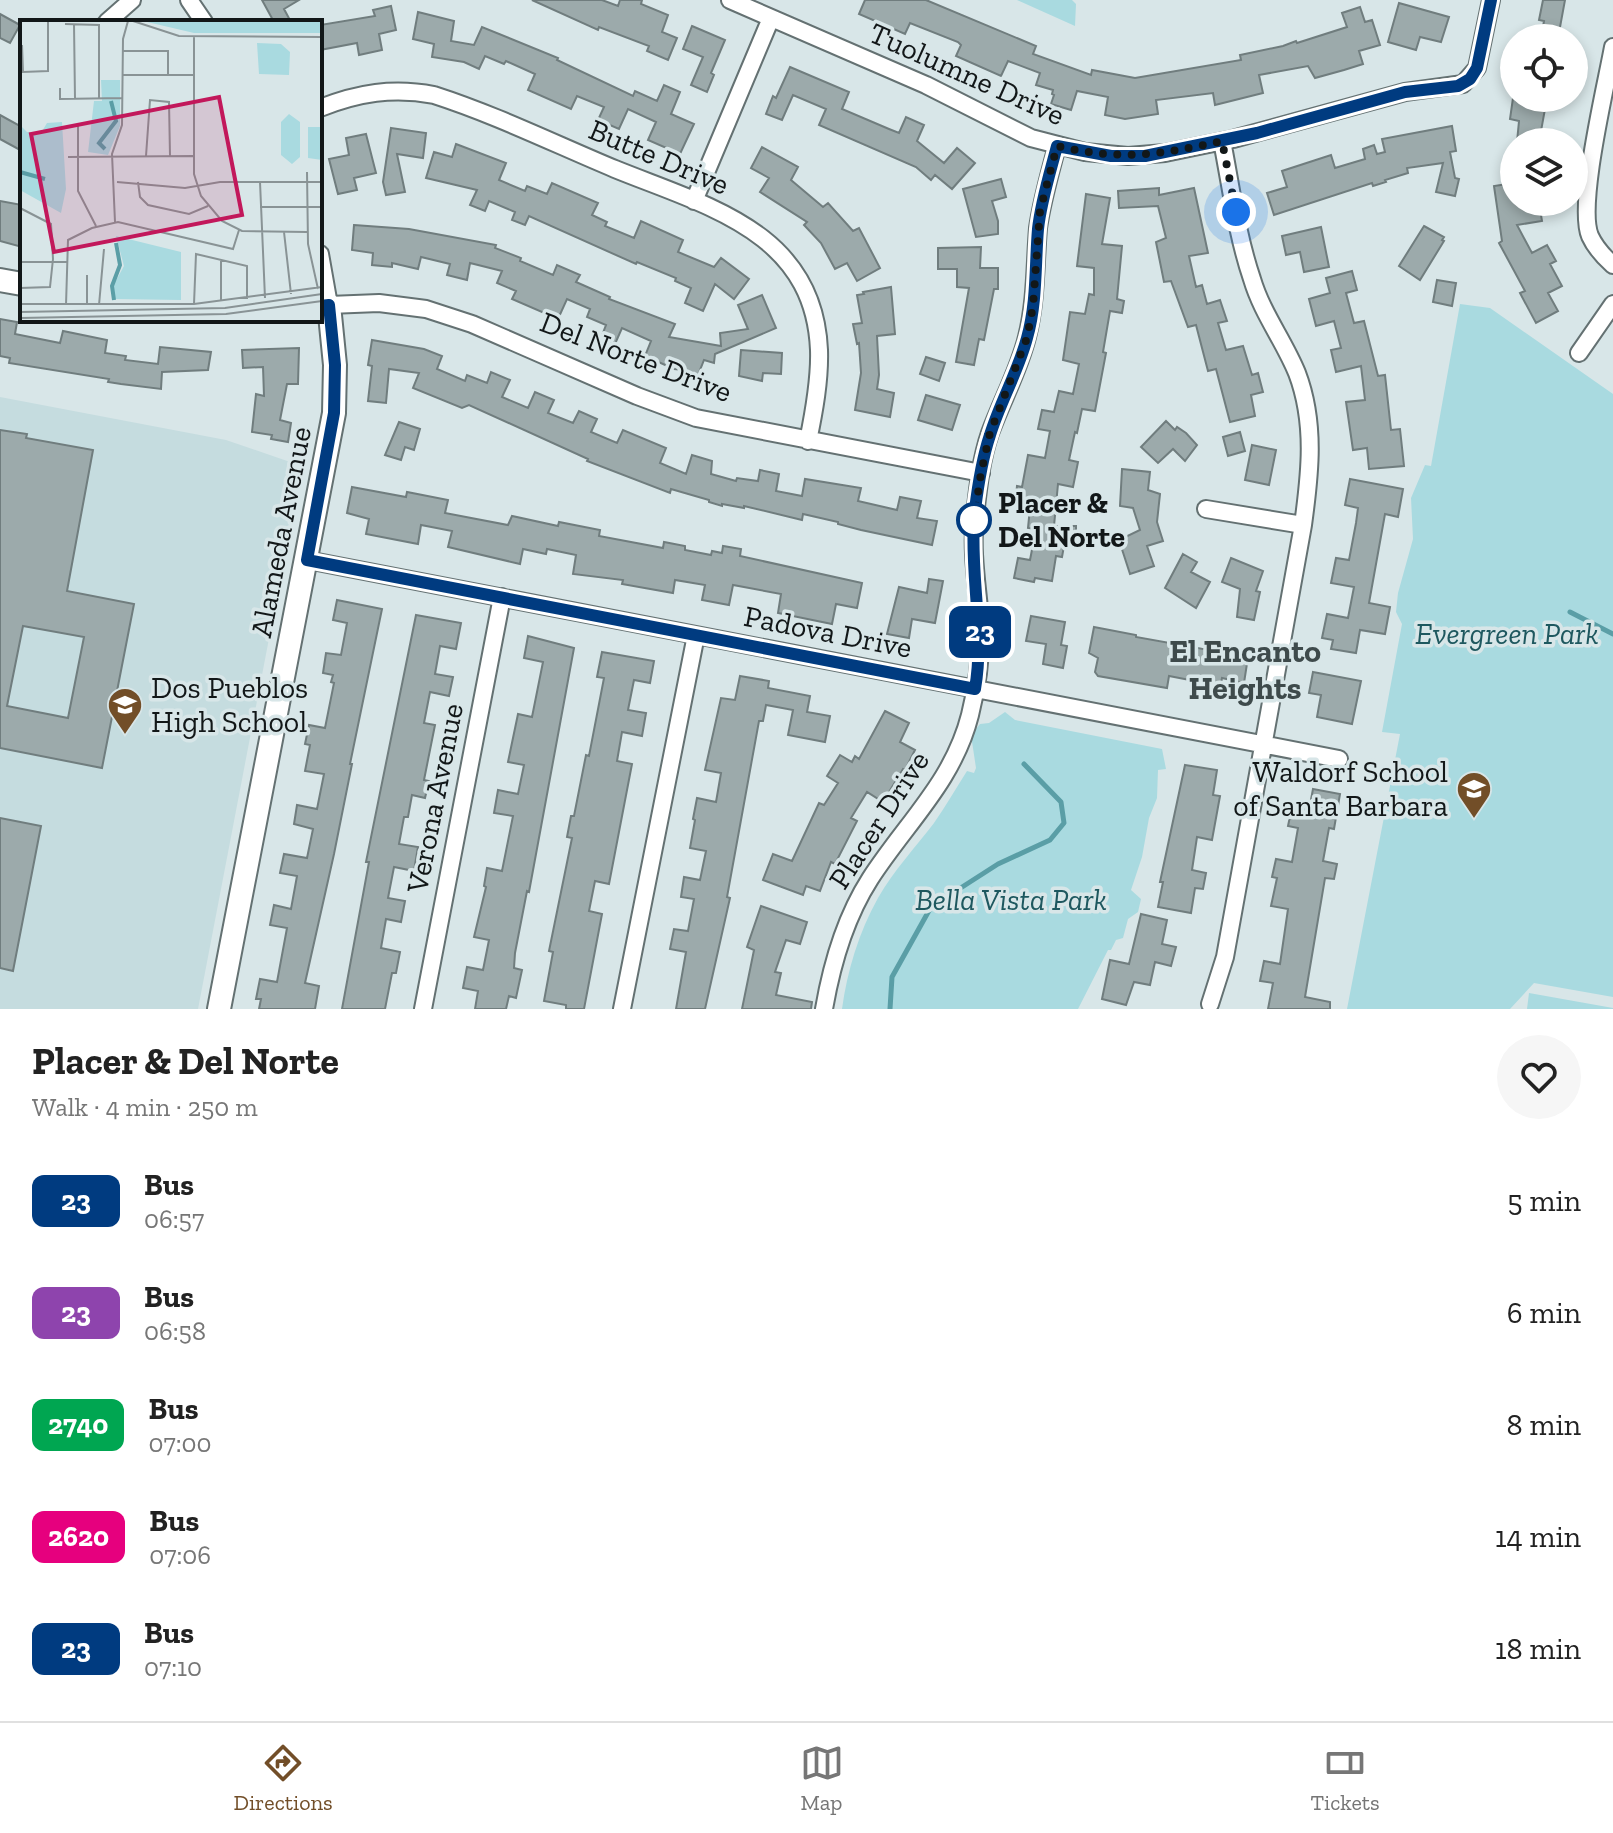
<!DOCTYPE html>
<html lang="en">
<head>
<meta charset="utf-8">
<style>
  :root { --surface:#fff; --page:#f6f6f6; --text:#222; --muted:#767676; --line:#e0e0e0; --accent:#724e28 }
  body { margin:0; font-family:"Zilla Slab",serif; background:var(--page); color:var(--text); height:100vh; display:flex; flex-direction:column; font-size:30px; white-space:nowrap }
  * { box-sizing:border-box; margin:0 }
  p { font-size:26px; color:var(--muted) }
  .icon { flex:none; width:44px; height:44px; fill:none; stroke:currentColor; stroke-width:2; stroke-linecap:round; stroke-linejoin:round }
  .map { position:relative; height:1009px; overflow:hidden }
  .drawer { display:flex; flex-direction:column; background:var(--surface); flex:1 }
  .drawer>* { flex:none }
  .badge { padding:0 16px; border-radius:12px; font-size:28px; line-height:52px }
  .controls { position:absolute; left:1500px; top:24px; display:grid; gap:16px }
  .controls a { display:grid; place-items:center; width:88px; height:88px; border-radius:50%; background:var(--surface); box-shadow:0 4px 12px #0003; font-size:40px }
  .you { position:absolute; width:40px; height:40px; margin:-20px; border:6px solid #fff; border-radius:50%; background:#1a73e8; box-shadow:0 0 0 12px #1a73e833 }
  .map>.badge { position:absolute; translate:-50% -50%; box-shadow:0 0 0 4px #fff }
  .round { display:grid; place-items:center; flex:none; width:84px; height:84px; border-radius:42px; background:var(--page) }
  .headline { display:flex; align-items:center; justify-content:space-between; height:136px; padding:0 32px }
  h1 { font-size:38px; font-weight:700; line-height:60px }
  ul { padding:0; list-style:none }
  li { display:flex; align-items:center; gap:24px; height:112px; padding:0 32px }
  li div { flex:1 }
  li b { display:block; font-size:30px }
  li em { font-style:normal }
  li .badge { min-width:88px; font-weight:700; text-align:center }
  .tab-bar { display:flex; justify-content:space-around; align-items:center; height:112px; border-top:2px solid var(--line); background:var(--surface); font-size:22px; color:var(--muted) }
  .tab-bar a { display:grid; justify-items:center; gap:4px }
  .tab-bar .current { color:var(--accent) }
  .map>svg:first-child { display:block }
  .built { fill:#c5dcdf }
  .green { fill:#a9dae0 }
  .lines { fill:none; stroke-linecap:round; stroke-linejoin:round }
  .stream { stroke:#5a9ea6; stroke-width:5 }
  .building { fill:#9caaab; stroke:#707d7e; stroke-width:2; fill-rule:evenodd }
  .street-casing { stroke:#647172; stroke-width:20 }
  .secondary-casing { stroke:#647172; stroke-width:26 }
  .street { stroke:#fff; stroke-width:16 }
  .secondary { stroke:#fff; stroke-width:22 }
  .line-casing { stroke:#fff; stroke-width:18 }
  .line { stroke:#003b80; stroke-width:12 }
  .walk { stroke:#121718; stroke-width:8; stroke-dasharray:0 14.4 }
  .stop-dot { fill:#fff; stroke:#003b80; stroke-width:4 }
  .labels { text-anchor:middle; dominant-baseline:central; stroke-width:7; stroke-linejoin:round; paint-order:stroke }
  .street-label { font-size:30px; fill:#121718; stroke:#d8e6e8 }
  .stop-label { font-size:30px; font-weight:bold; fill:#121718; stroke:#d8e6e8; text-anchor:start }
  .park-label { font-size:30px; font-style:italic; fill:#1e585f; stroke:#d8e6e8 }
  .poi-label { font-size:30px; fill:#121718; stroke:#d8e6e8; text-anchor:start }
  .neighbourhood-label { font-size:32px; font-weight:bold; fill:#3e4a4b; stroke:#d8e6e8 }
  .inset-river { fill:none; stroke:#5a9ea6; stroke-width:4 }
  .inset-road { fill:none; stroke:#899395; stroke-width:2 }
  .view { fill:#c2185b; fill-opacity:0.15; stroke:#c2185b; stroke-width:4 }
  .inset-edge { fill:none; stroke:#121718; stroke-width:4 }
</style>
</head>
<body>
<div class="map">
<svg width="1613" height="1009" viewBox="0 0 1613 1009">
  <rect width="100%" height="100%" fill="#d8e6e8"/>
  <path class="built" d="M0 397 226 440 293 463 304 456 198 1009H0Z"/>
  <path class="green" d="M1017 0H1072L1076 4 1075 26Z
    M1460 304 1490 308 1613 394V997L1534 983 1510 1009H1347L1400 734 1382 732 1402 624 1396 612 1398 593 1413 539 1411 498 1425 465 1431 466Z
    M1005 712 1015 720 1162 749 1166 769 1158 770 1157 798 1149 818 1142 857 1131 890 1141 899 1138 912 1128 919 1123 938 1116 940 1111 950H1108L1078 1009H842C847 971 859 932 878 898 894 870 915 848 934 823 946 806 956 788 967 771L974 773 976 768 971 735 980 724 989 723Z
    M1529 993 1613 1008V1009H1527Z"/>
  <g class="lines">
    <path class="stream" d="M1570 612 1613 634
      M890 1009 892 977 931 907 998 864 1050 840 1064 823 1061 802 1024 764"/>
  </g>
  <path class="building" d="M262 0H299L284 9 291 22H274Z
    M532 0H602L618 6 620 0H642L641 4 668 15 662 32 677 38 668 60 647 51 649 46 599 27 598 30Z
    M865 0H926L1036 46 1033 54 1091 75 1092 70 1135 78 1241 60 1240 55 1283 46 1296 41 1297 43 1347 27 1342 13 1360 7 1365 22 1372 20 1380 45 1359 51 1363 64 1344 70 1315 78 1308 66 1259 75 1263 93 1215 105 1213 93 1156 100 1158 114 1125 119 1105 115 1108 97 1077 91 1071 110 1051 104 1054 95 1052 94 1053 90 1036 85 1040 73 1008 61 1001 76 956 56 961 45 958 42 910 23 905 34 859 14Z
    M1543 0H1565L1558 38H1541L1544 21 1539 20Z
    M1399 3 1449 17 1441 42 1420 37 1416 50 1388 42Z
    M391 6 396 30 379 34 382 50 359 55 357 43 320 50V25L375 16 373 10Z
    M418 12 454 21 451 41 474 45 482 27 558 58 557 60 633 96 635 91 657 101 664 85 680 92 671 114 694 124 680 154 648 140 656 122 628 109 619 129 598 120 604 107 577 96 571 109 528 90 535 74 506 61 504 64 485 56 479 69 464 62 432 57 434 44 413 39Z
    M0 14 20 25 10 43 0 38Z
    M692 26 725 40 711 73 714 75 707 92 691 85 703 57 683 49Z
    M790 67 849 92 842 109 889 129 899 133 906 117 924 125 917 141 944 163 957 148 975 163 952 189 935 175 931 180 916 167 819 125 826 109 793 95 782 120 766 114 773 96 776 98Z
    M1513 98H1547L1539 142H1517L1519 121 1510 119Z
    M0 115 22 127V151L0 139Z
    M1452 126 1456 151 1450 152 1455 178 1459 179 1455 196 1436 192 1443 163 1407 168 1408 173 1385 180 1386 182 1373 186 1372 183 1274 215 1267 193 1287 187 1282 171 1331 155 1335 168 1365 159 1363 149 1374 145 1377 154 1385 152 1382 139Z
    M391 128 426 133 423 158 397 154 405 192 386 195 383 182Z
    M366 134 376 173 354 178 357 190 338 194 329 159 349 155 346 138Z
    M456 144 506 163 499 180 525 191 527 186 547 194 552 183 598 203 592 215 607 222 605 226 634 238 641 221 683 240 678 252 714 267 721 258 749 279 734 299 715 284 703 311 685 303 691 288 675 281 676 278 637 262 636 264 529 216 525 225 512 220 515 212 489 201 485 211 470 205 477 190 426 178 434 152 452 157Z
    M762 147 798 167 791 180 823 207 828 203 853 231 859 228 880 268 857 281 847 263 835 269 821 243 804 225 807 222 760 192 769 178 751 168Z
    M1001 179 1006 197 992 201 998 221V234L976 237 963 189Z
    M1514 183V202H1522L1523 206 1539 203 1542 221 1517 225 1532 253 1547 245 1556 261 1550 264 1562 286 1548 293 1558 311 1536 323 1520 293 1525 291 1499 243 1502 241 1494 186Z
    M1159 188V195L1194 188 1208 253 1189 256 1196 287 1202 285 1207 304 1220 300 1227 321 1218 323 1226 350 1243 346 1252 375 1258 373 1263 392 1251 395 1255 416 1230 422 1216 369 1208 371 1196 325 1188 327 1171 281 1164 282 1156 242 1166 238 1158 206 1119 208 1118 191Z
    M1086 194 1110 198 1102 244 1122 246 1117 299 1124 301 1122 313 1110 311 1103 352 1106 353 1095 411 1082 409 1077 433 1075 432 1069 460 1078 462 1073 487 1058 484 1054 526H1076V547L1064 546 1062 557 1056 556 1052 581 1035 578 1034 582 1014 578 1018 558 1030 560 1036 529 1028 528 1030 508 1015 506 1017 486 1022 487 1028 455 1045 458 1050 431 1038 429 1042 410 1054 412 1059 391 1073 394 1079 364 1063 360 1070 312 1085 314 1089 294 1094 295V268L1077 266Z
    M0 201 22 205V247L0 241Z
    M354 225 409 229 496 245 495 248 521 258 520 261 553 275 557 265 580 275 576 282 610 297 609 299 675 324 669 337 721 346 720 333 748 329 738 305 762 295 776 328 715 354 714 363 704 360 698 375 684 372V370L674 369 645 356 651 341 622 328 615 344 601 338 606 325 587 317 590 309 567 299 558 319 512 299 516 291 497 283 502 271 470 263 467 280 447 275 450 264 421 257 418 269 392 263V267L372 265 373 253 352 250Z
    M1424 226 1444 237 1442 240 1444 241 1420 280 1399 266Z
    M1321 227 1329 267 1304 272 1300 252 1286 255 1282 236Z
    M981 247 980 268H998V289H994L984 340 979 339 974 365 956 362 969 288 957 287V269H938V248Z
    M1352 271 1357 290 1346 293 1354 323 1364 321 1378 376 1385 375 1391 430 1400 429 1404 466 1369 469 1367 448 1353 450 1346 402 1365 400 1361 366 1336 372 1331 350 1341 348 1334 321 1316 326 1309 299 1330 293 1326 278Z
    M1437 280 1456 283 1452 306 1433 302Z
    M891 287 895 334 877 336 879 375 877 389 894 393 890 417 855 410 861 373 859 343 857 344 853 324 862 323 857 295 864 294 863 292Z
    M0 319 17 322 15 334 60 343 63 331 107 340 105 353 126 356 125 360 158 364 160 347 211 352 208 370 162 372 161 389 121 384 108 382 109 379 9 363 10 358 0 356Z
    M372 340 424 349 442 356 437 369 465 381 467 375 487 383 491 372 510 380 502 397 528 408 535 392 554 400 548 413 573 423 579 411 597 419 591 432 617 443 623 430 666 448 660 463 686 474 692 455 712 461 711 474 736 481 737 478 758 481 760 470 779 474 776 491 802 496 805 479 861 488 858 501 897 510 900 497 921 501 917 518 937 521 932 545 861 530 838 524V522L803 514 802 520 744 506V508L722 504V506L709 502V500L671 489 670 493 587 461 588 459 469 405 462 408 413 388 419 373 389 369 386 403 368 401 372 366 368 365Z
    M299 348 298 384H287L280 420 291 423 288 442 271 439 272 435 252 432 256 394 264 396 263 367 243 368 242 350Z
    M741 350 782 353 781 374 763 373 762 381 739 376Z
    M926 357 945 363 939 381 920 374Z
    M926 395 960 405 952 430 918 420Z
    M1166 421 1175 430 1177 427 1186 433 1197 445 1185 461 1173 449 1158 463 1141 447Z
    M399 422 420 429 414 450 405 447 401 460 385 455Z
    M0 430 27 434 26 438 93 450 67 591 134 604 102 768 0 748ZM23 626 84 637 68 718 7 706Z
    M1240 432 1245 451 1228 456 1223 437Z
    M1252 445 1276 450 1269 485 1245 480Z
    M1122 469 1150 472 1148 490 1160 494 1157 522 1163 541 1147 546 1154 566 1130 574 1119 540 1140 530 1133 508 1120 506Z
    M1350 479 1403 489 1398 517 1385 514 1369 603 1390 607 1385 634 1360 630 1356 653 1331 649 1333 640 1322 638 1327 614 1348 618 1354 587 1331 583 1336 558 1349 560 1356 523 1358 508 1345 505Z
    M352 487 406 497 407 492 448 500 445 513 508 525 512 516 558 526 559 522 600 530 599 536 663 548 664 542 685 546V550L711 555 712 551 722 553 723 546 741 549 740 556 862 583 857 608 836 604 832 624 778 613 781 594 733 585 729 605 702 600 705 585 675 580 673 593 622 584 623 580 573 574 576 555 547 549 546 554 523 549 520 564 448 547 452 531 421 525 418 544 366 534 369 519 347 513Z
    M1183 554 1197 562 1191 572 1210 582 1196 608 1165 588Z
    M1231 558 1263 571 1256 591 1260 592 1254 620 1237 617 1240 589 1222 582Z
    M929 579 943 581 935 623 912 619 909 638 887 634 899 587 927 593Z
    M337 600 382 609 350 764H352L334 854 305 983 319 986 315 1009H259L261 999H256L260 979 277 982 287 928 270 925 274 905 291 909 297 876 280 873 284 854 307 858 313 829 294 824 297 805 317 809 324 774 305 771 310 745 305 744 309 725 325 728 334 683 331 682 333 675 323 673 326 653 341 655 347 623 333 620Z
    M416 615 461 623 456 649 440 646 435 674 453 677 449 696 430 692 424 723 435 725 424 780 429 781 425 798 412 795 408 817H404L399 844 418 847 414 871 394 867 388 898 405 901 401 922 386 919 381 948 400 952 396 973H392L385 1009H342L369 862H366Z
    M1031 616 1065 622 1061 645 1067 646 1063 668 1043 664 1046 644 1026 641Z
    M1094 627 1136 635V637L1248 657 1244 683 1222 678 1218 698 1198 694 1200 682 1169 676 1167 688 1098 676 1095 672 1098 658 1089 653Z
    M528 636 574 648 529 892 527 891 515 953 514 968 522 970 516 998 509 996 506 1009H475L478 991 463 988 467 967 483 970 489 940 474 937 486 887 484 886 487 868 502 871 513 816 494 813 498 790 518 794 524 765 508 762 518 714 532 717 543 662 524 658Z
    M602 652 654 661 650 683 634 680 628 710 646 713 642 736 622 732 617 761 632 764 609 884 595 881 589 911 602 914 584 1009H566V1005L544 1001 553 952 549 951 572 838 567 837 571 816H574L586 755 589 756 604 678 597 677Z
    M1313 672 1361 681 1352 724 1317 717 1321 695 1309 693Z
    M740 676 769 681 768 688 810 696 807 712 830 716 825 742 788 735 793 710 766 705 763 721H759L727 897 730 898 705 1009H676L686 952 670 949 674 929 688 931 694 899 681 897 684 877 700 880 706 851 690 848 695 820 693 819 697 798 716 802 721 773 705 770 721 698 735 700Z
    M885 711 909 723 900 742 915 750 905 770 903 769 883 802 867 792 851 818 857 821 835 864 831 862 820 891 806 886 803 895 763 880 773 854 792 861 819 803 824 805 838 783 827 776 840 755 852 762 855 756 859 759Z
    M1185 765 1217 770 1213 795 1220 796 1212 840 1197 837 1192 870 1206 873 1203 889 1195 888 1191 913 1158 907 1163 882H1160Z
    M1313 789 1340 794 1334 829 1329 828 1323 861 1337 864 1334 879 1325 878 1305 997 1330 1002V1009H1268L1273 983 1260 981 1264 961 1280 964 1288 909 1271 906 1277 878 1272 877 1276 859 1292 862 1298 828 1288 826 1292 807 1309 810Z
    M0 818 41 826 13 971 0 968Z
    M761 906 807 922 800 944 786 940 775 972 781 973 776 995 812 1002 811 1009H742L754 950 747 947Z
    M1141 914 1167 920 1162 944 1176 947 1171 966 1155 962 1150 985 1134 982 1126 1005 1102 999 1110 960 1129 964Z"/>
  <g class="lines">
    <defs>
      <path id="street" d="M189 0 204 22
        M730 0 926 85 1031 138 1085 152 1128 156 1165 153 1233 139 1405 92 1463 84 1477 68 1491 0
        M107 22 132 0
        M1613 47C1606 86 1577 205 1590 236 1595 247 1604 257 1613 265
        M320 108C358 93 393 87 434 95 496 115 555 144 615 169 706 206 814 231 819 350 820 380 814 412 808 441
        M694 201 771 18
        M320 254 329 305 379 303 426 309 472 324 637 396 696 418 981 473
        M1579 353 1613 304
        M1206 509 1303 525
        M307 560 1339 759
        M1210 1004 1225 957 1303 525C1310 474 1316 423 1297 373 1284 341 1262 313 1252 279 1237 235 1231 187 1222 141
        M423 1009 502 597
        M622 1009 696 635
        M824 1009C832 963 845 918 870 879 906 823 953 782 970 715 978 683 982 651 980 619 977 584 971 551 975 516 978 488 981 459 990 433 1002 400 1019 370 1027 337 1036 301 1035 265 1038 228 1042 200 1050 173 1057 146"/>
      <path id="secondary" d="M0 280 22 284
        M219 1009 334 413 335 365 329 305 320 306"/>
    </defs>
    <use href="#street" class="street-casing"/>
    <use href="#secondary" class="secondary-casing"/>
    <use href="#street" class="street"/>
    <use href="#secondary" class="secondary"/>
  </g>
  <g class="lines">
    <defs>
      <path id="line" d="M320 306 329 305 335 365 334 413 307 560 975 689C985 632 970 577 974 519 977 491 981 462 990 435 1000 402 1018 372 1027 338 1037 303 1035 265 1038 229 1041 201 1050 173 1057 146L1111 156H1145L1257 133 1405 92 1458 86 1470 79 1477 68 1491 0"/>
    </defs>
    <use href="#line" class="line-casing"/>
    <use href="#line" class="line"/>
    <path class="walk" d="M974 520 981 473 990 433 1027 338 1033 306 1040 211 1057 146C1121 161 1159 155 1222 141L1236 212"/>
  </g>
  <defs>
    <symbol id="school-pin" viewBox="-11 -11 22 30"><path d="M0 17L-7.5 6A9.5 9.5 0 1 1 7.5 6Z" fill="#724e28" stroke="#d8e6e8"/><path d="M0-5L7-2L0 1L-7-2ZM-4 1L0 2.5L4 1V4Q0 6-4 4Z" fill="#fff"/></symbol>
  </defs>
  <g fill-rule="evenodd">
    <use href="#school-pin" x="105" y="685" width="40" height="54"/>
    <use href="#school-pin" x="1454" y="769" width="40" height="54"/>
  </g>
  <circle class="stop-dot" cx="974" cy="520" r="16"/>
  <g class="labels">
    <g class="street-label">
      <text transform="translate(967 74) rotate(24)">Tuolumne Drive</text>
      <text transform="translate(659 157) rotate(23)">Butte Drive</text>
      <text transform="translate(636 357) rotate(21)">Del Norte Drive</text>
      <text transform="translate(281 532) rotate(-79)">Alameda Avenue</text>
      <text transform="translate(828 632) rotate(11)">Padova Drive</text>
      <text transform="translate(435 798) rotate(-79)">Verona Avenue</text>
      <text transform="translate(879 820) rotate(-57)">Placer Drive</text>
    </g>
    <g class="stop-label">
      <text x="998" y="503">Placer &amp;<tspan x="998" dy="34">Del Norte</tspan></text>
    </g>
    <g class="park-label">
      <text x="1507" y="634">Evergreen Park</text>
      <text x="1011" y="900">Bella Vista Park</text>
    </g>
    <g class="poi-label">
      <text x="151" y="688">Dos Pueblos<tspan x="151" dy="34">High School</tspan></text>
      <text x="1448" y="772" text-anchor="end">Waldorf School<tspan x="1448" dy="34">of Santa Barbara</tspan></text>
    </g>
    <g class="neighbourhood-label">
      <text x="1245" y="651">El Encanto<tspan x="1245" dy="37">Heights</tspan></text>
    </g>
  </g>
  <g transform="translate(20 20)">
    <rect width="302" height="302" fill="#d8e6e8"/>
    <path d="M123 1H302V13H174ZM237 23 261 24 270 32 269 55 239 54ZM81 60H100V106L88 135 68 132 74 81H82ZM269 94 280 102V137L272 144 261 135V102ZM42 102 46 169 41 193 0 170V105L7 112 21 113 27 103ZM288 107H302V140L288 138ZM96 216 161 232V280L95 279 93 266 104 246Z" fill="#a9dae0"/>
    <path class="inset-river" d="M85 129 79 123 96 101 91 81M0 152 25 159M94 280 92 266 100 245 96 223"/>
    <path class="inset-road" d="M113 1 159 16 302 17M45 4 79 5V78M54 4 55 79M174 17V154L181 176 202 201 222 211 287 212M2 25 3 52 28 51V1M103 31H148V55M103 55H173M40 68V79L103 78M58 105V171L76 206M126 136 130 80 149 82 150 136M48 137 173 136M287 152 288 224 298 269M97 162 165 168 200 162H302M118 162 120 177 128 185 169 194 188 186M240 162 245 278M240 187H302M0 188 31 204 33 239 30 267 0 268M95 202 92 134 102 105 103 19 108 1M264 212 271 274M0 242H48M67 255V285M201 282V240M0 284H174L302 267M174 284 176 234 227 246V279M46 285 48 220 72 208 98 202 213 229 219 210M79 285 84 229M0 292 205 288 302 274M0 298 206 294 302 281"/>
    <path class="view" d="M199 77 222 195 34 232 11 114Z"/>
    <rect width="302" height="302" class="inset-edge"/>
  </g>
</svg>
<div class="controls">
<a><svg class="icon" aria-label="locate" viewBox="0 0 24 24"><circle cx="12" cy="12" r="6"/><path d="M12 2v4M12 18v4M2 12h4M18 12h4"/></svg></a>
<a><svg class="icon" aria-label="layers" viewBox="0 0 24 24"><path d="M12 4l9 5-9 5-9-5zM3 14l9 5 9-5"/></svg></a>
</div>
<div class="you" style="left:1236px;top:212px"></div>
<b class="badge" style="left:980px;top:632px;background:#003b80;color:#fff">23</b>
</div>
<section class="drawer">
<div class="headline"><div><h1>Placer &amp; Del Norte</h1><p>Walk · 4 min · 250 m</p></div><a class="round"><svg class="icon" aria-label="heart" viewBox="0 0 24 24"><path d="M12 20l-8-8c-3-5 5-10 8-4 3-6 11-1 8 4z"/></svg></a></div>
<ul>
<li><span class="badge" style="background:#003b80;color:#fff">23</span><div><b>Bus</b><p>06:57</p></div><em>5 min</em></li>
<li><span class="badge" style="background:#8e44ad;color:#fff">23</span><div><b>Bus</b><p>06:58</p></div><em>6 min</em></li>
<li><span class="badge" style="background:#00a651;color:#fff">2740</span><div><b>Bus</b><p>07:00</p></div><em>8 min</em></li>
<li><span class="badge" style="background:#e6007e;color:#fff">2620</span><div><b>Bus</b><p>07:06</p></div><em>14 min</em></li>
<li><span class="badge" style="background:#003b80;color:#fff">23</span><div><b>Bus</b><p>07:10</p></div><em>18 min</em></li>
</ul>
</section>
<nav class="tab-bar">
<a class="current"><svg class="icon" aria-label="directions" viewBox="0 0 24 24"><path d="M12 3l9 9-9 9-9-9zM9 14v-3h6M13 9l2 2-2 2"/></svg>Directions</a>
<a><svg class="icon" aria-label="map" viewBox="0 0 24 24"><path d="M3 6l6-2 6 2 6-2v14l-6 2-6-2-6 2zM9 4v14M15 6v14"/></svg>Map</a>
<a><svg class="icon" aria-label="tickets" viewBox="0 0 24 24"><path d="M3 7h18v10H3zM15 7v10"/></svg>Tickets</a>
</nav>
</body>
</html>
